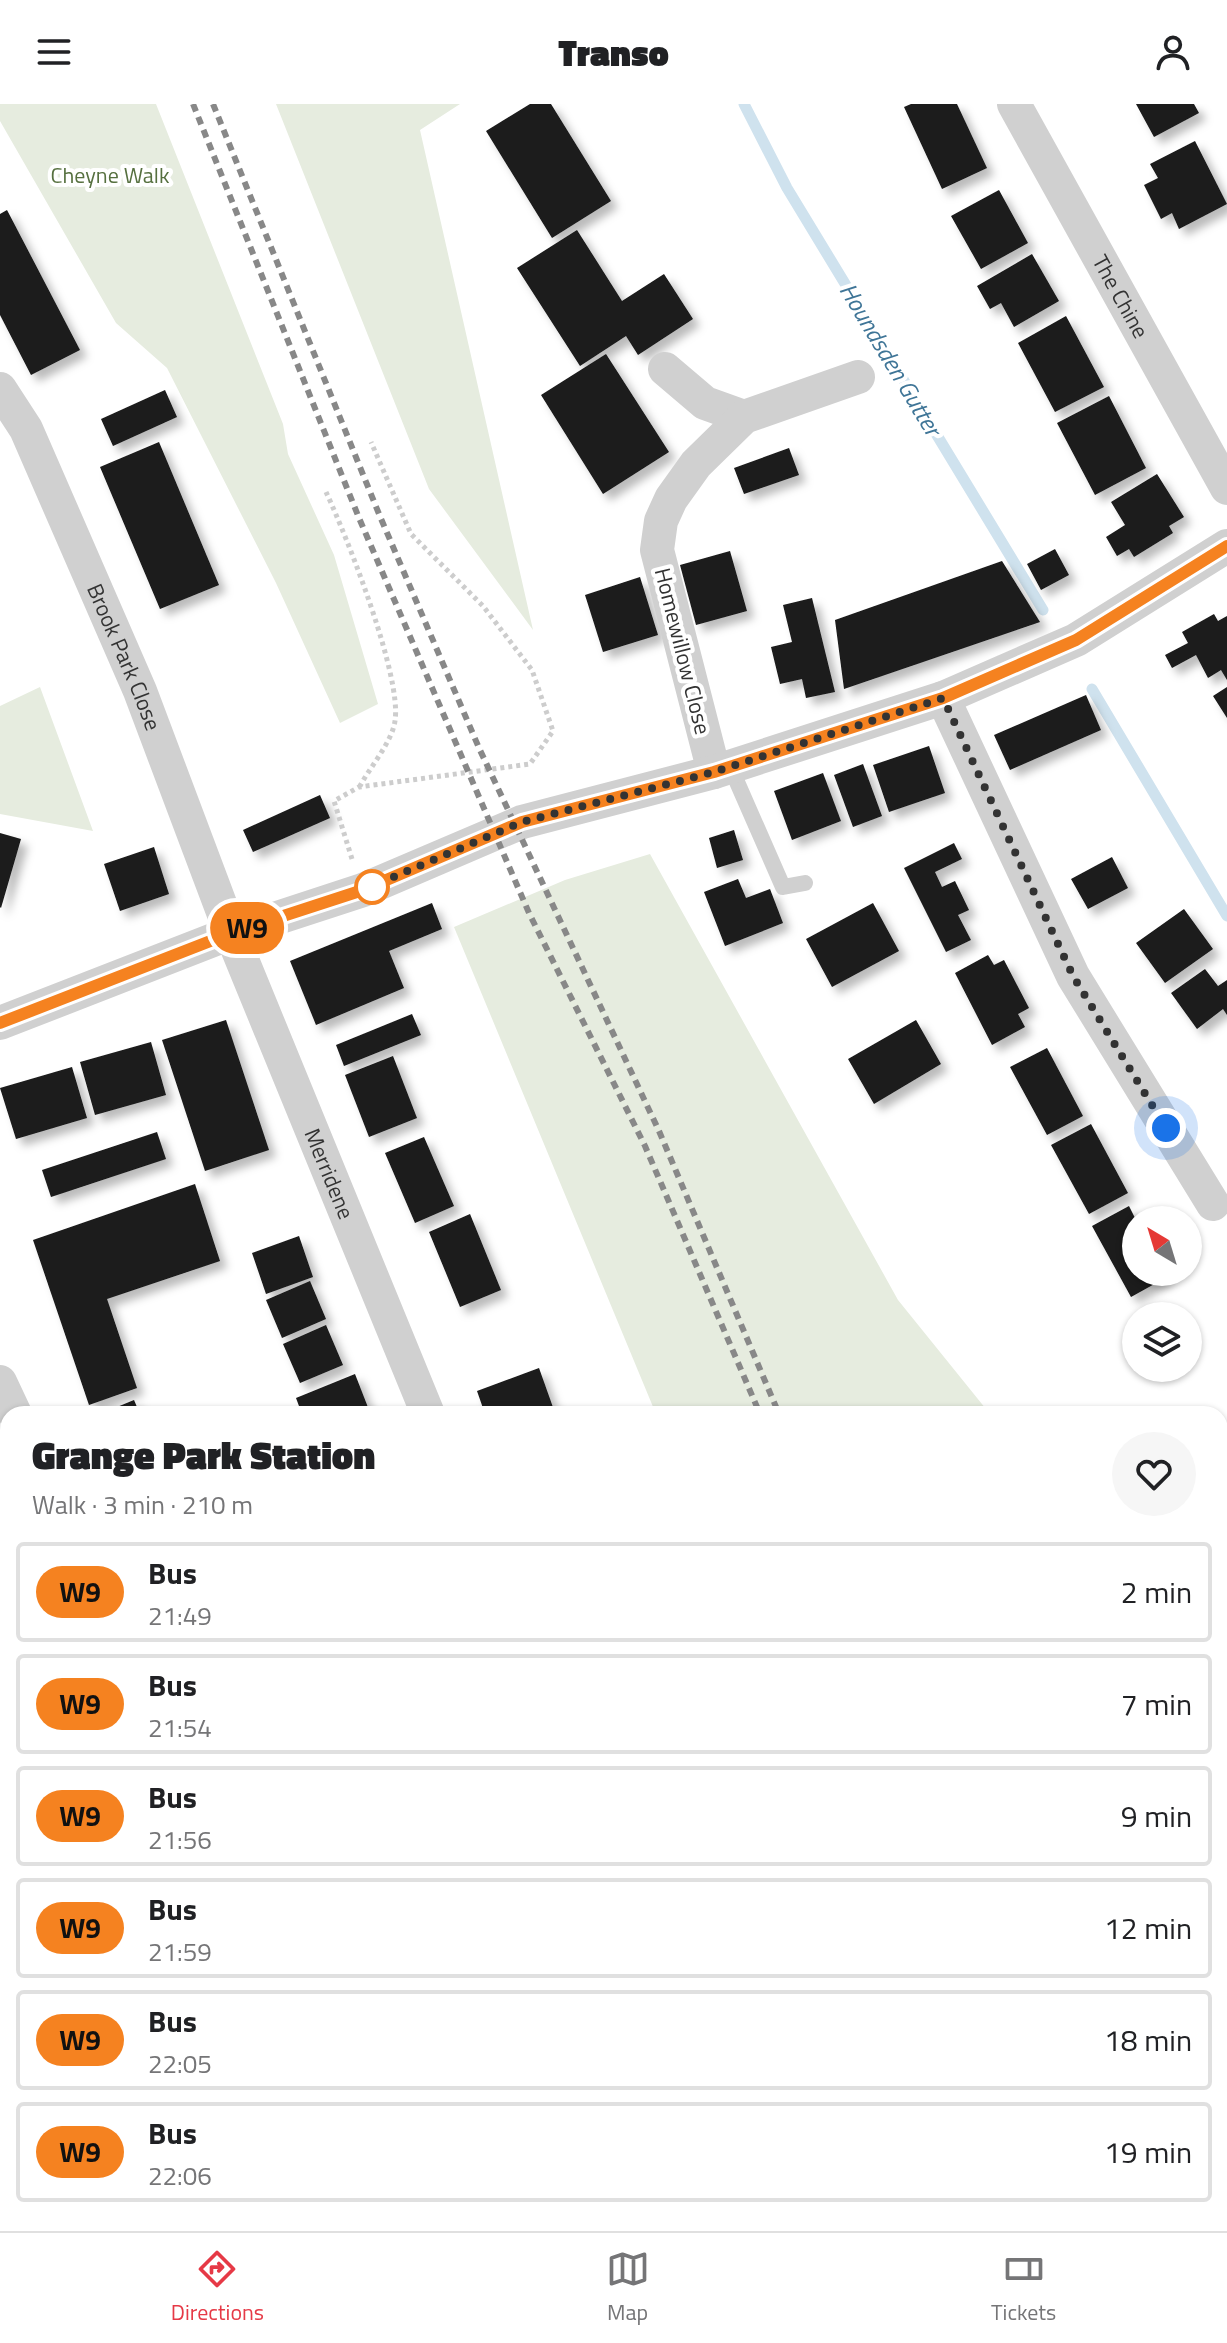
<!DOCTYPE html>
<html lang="en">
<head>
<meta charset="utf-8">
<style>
  :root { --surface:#fff; --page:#f6f6f6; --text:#202124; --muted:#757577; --line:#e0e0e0; --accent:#e63946 }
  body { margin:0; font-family:"Titillium Web",sans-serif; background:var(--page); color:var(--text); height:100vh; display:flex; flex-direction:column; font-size:30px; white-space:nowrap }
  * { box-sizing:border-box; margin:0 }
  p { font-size:26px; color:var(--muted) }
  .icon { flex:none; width:44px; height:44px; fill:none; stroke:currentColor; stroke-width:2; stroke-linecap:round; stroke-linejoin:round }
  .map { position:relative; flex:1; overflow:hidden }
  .sheet { position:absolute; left:0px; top:1302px; width:1228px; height:826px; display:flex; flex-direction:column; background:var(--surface); border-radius:24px 24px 0 0; box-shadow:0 2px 6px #0004 }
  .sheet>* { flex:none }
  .badge { padding:0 16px; border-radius:26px; font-size:28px; line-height:52px }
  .needle { width:52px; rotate:322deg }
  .tools { position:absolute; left:1122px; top:1102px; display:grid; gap:16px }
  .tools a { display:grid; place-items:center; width:80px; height:80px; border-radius:50%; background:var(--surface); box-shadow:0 2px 6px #0004; font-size:40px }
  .you { position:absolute; width:40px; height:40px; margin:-20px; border:6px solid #fff; border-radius:50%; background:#1a73e8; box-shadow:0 0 0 12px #1a73e833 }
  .map>.badge { position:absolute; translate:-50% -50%; box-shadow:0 0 0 4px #fff }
  .round { display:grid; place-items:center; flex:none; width:84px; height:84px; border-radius:42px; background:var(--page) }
  .overview { display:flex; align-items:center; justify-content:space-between; height:136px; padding:0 32px }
  h1 { font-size:38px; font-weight:800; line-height:60px }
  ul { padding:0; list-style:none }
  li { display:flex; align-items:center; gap:24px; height:100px; margin:0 16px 12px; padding:0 16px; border:4px solid var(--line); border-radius:8px }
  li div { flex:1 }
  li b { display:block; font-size:30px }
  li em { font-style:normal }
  li .badge { min-width:88px; font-weight:700; text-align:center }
  header { display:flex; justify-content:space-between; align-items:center; height:104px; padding:0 32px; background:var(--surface); font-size:36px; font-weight:800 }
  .menu { display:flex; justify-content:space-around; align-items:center; height:112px; border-top:2px solid var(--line); background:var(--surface); font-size:22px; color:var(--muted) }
  .menu a { display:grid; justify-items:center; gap:4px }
  .menu .active { color:var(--accent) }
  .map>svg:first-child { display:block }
  .green { fill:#e6ecdf }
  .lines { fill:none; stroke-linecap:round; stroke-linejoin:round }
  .stream { stroke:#cfe2ee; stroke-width:11 }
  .building { fill:#1a1a1a; filter:url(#shadow) }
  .path { stroke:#cdcdcd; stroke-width:5; stroke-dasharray:4 4; stroke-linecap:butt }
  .service { stroke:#d0d0d0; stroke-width:16 }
  .minor { stroke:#d0d0d0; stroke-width:34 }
  .tertiary { stroke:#d0d0d0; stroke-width:42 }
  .rail { stroke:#888; stroke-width:6; stroke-dasharray:8 6; stroke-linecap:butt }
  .line-casing { stroke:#fff; stroke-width:18 }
  .line { stroke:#f58220; stroke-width:12 }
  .walk { stroke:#333; stroke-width:8; stroke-dasharray:0 14.4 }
  .stop-dot { fill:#fff; stroke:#f58220; stroke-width:4 }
  .labels { text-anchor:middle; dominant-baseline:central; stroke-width:8; stroke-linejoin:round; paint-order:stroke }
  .park-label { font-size:22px; fill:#56703f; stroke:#fff }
  .street-label { font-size:22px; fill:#333; stroke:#fff }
  .water-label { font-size:24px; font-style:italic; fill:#3f7597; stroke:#fff }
</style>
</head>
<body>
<header><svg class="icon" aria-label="menu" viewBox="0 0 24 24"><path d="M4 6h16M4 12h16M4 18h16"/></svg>Transo<svg class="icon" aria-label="person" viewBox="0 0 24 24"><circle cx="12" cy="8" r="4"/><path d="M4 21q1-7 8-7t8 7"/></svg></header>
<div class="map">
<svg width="1227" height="2127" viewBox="0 0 1227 2127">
  <defs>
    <filter id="shadow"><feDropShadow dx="7" dy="7" stdDeviation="4" flood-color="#0004"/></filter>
  </defs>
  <rect width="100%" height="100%" fill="#fff"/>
  <path class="green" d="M0 0H156L283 320 288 350 334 451 378 600 340 619 276 479 167 264 116 219 0 17Z
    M276 0H460L420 26 533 526 429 385Z
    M40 583 93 727 0 710V602Z
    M650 750 898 1196 990 1310H656L454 823 565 776Z
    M1220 1598 1227 1607V2127H773L781 2120H1220Z"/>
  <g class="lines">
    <path class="stream" d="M744 0 787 84 1043 506
      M1092 585 1227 812
      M1220 1356 1227 1339
      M1220 1593 1227 1628"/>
  </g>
  <path class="building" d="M530 0H551L611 97 552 134 486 27Z
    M911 0H957L987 64 942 85 904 3Z
    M1136 0H1194L1199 9 1154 33Z
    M1195 37 1227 100 1179 125 1172 109 1161 115 1144 81 1158 74 1150 60Z
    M999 86 1028 139 981 165 951 112Z
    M7 106 80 246 31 271 0 211V110Z
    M577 126 622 197 664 170 693 215 638 251 626 232 580 262 517 164Z
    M1032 150 1059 197 1014 223 1001 199 990 205 977 182Z
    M1066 212 1104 283 1055 308 1018 239Z
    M606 250 669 348 603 390 541 291Z
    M165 286 177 313 113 342 101 315Z
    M1109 292 1146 364 1095 391 1057 319Z
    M159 338 219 481 160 505 100 363Z
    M789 344 799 371 744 390 734 364Z
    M1157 370 1184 413 1169 422 1173 429 1134 453 1129 445 1117 452 1106 433 1125 421 1111 398Z
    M1055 445 1069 471 1041 486 1027 460Z
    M730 447 747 507 696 521 680 461Z
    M1002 457 1040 518 844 585 835 516Z
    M640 473 658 531 603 548 585 491Z
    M812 494 835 588 806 594 802 575 780 580 771 543 792 538 783 501Z
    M1214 510 1218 517 1227 512V576L1221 566 1208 574 1196 551 1172 564 1165 551 1188 539 1182 528Z
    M1227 583V614L1213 592Z
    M1086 591 1101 626 1010 666 994 631Z
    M929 642 945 689 889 708 873 661Z
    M863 660 882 712 853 723 834 671Z
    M823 669 841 717 792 736 774 687Z
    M320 691 330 714 253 748 243 726Z
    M734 726 743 756 717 764 709 734Z
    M0 729 21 735 1 804 0 803Z
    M954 739 962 755 935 768 942 783 955 777 969 806 958 811 971 836 946 848 904 764Z
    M154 743 169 790 120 807 104 760Z
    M1112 753 1128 784 1088 805 1071 775Z
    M738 775 746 794 770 785 783 819 725 842 704 788Z
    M432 799 442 825 389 847 404 884 316 921 290 857Z
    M873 799 899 847 832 883 806 835Z
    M1184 805 1213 845 1165 879 1136 839Z
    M988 851 994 861 1004 856 1029 904 1018 910 1025 923 992 941 955 869Z
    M1205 865 1218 882 1227 876V911L1223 905 1197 925 1171 889Z
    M412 910 421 931 344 962 336 941Z
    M226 916 269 1046 205 1067 162 936Z
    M916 916 941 960 874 1000 848 955Z
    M151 938 166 991 95 1011 80 958Z
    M1047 944 1083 1012 1047 1031 1010 963Z
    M393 952 417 1014 369 1033 345 971Z
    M72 963 87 1014 16 1035 0 984Z
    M1091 1020 1128 1089 1089 1110 1051 1041Z
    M157 1028 166 1055 51 1093 42 1066Z
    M424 1033 454 1102 415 1119 385 1049Z
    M195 1080 220 1157 107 1195 137 1284 89 1301 33 1136Z
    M1129 1102 1136 1116V1168H1164L1167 1173 1131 1193 1092 1122Z
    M470 1110 501 1186 460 1203 429 1128Z
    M299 1132 313 1173 266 1190 252 1149Z
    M310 1177 326 1215 282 1234 266 1196Z
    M326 1221 343 1261 300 1279 283 1240Z
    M539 1264 555 1309 485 1310 477 1287Z
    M355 1270 369 1306 359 1310H302L296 1294Z
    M134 1296 140 1310H100Z
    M0 1466 8 1494 0 1498Z
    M8 1506V1595L0 1575V1509Z"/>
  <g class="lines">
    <path class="path" d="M326 388C347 433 402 572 395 617 392 638 370 663 360 682
      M352 755 334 697 359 683 530 660 553 627 532 566 483 502 411 430 371 338
      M1022 2120 1025 2127"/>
    <path class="service" d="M730 662 783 783 805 779"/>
    <g class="minor">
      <path id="s1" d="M1014 0 1227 384"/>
      <path d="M665 265 705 299 744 313"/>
      <path id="s2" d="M0 285 26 325 140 587 231 829 428 1310"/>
      <path d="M943 594 1073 872 1213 1100"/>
      <path d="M714 668 657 446 661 417 671 395 696 360 744 313 858 273"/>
      <path d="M0 919 231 829 363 786 522 718 714 668 943 594 1076 536 1227 442"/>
      <path d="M0 1278 15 1310"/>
      <path d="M334 2120 335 2127"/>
    </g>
    <path class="tertiary" d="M1220 1992 1227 1989
      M498 2127 544 2120"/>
    <path class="rail" d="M193 0 359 414 529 809 645 1042 760 1310
      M213 0 379 410 479 644 659 1027 779 1310
      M1104 2120 1107 2127
      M1124 2120 1127 2127"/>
  </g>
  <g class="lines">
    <defs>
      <path id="line" d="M0 919 231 829 363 786 522 718 714 668 943 594 1076 536 1227 442"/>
    </defs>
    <use href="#line" class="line-casing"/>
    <use href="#line" class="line"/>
    <path class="walk" d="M372 783 363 786 522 718 714 668 943 594 1073 872 1166 1024"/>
  </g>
  <circle class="stop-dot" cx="372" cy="783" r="16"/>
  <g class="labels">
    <g class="park-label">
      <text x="110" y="71">Cheyne Walk</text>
    </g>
    <g class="street-label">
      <text stroke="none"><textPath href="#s1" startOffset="220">The Chine</textPath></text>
      <text transform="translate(683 547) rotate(76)">Homewillow Close</text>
      <text stroke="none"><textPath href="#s2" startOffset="296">Brook Park Close</textPath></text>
      <text stroke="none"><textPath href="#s2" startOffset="852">Merridene</textPath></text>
    </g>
    <g class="water-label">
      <text transform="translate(891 255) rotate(59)">Houndsden Gutter</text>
    </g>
  </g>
</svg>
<div class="tools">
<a><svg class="needle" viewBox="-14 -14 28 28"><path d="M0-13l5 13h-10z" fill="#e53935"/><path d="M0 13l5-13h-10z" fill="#757577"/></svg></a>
<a><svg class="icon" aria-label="layers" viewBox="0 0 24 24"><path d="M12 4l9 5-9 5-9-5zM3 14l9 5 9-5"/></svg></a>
</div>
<div class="you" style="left:1166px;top:1024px"></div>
<b class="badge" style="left:247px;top:824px;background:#f58220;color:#111">W9</b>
<section class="sheet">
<div class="overview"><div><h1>Grange Park Station</h1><p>Walk · 3 min · 210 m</p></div><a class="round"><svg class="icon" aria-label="heart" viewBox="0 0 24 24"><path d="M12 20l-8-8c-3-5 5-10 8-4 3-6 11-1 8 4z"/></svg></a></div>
<ul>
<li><span class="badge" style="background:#f58220;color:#111">W9</span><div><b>Bus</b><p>21:49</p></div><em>2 min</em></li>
<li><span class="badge" style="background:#f58220;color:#111">W9</span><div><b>Bus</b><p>21:54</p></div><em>7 min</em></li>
<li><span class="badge" style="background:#f58220;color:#111">W9</span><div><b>Bus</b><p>21:56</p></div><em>9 min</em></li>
<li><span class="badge" style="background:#f58220;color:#111">W9</span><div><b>Bus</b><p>21:59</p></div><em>12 min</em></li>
<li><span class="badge" style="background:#f58220;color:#111">W9</span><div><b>Bus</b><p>22:05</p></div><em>18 min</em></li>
<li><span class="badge" style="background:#f58220;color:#111">W9</span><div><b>Bus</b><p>22:06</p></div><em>19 min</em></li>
</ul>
</section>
</div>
<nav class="menu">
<a class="active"><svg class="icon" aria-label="directions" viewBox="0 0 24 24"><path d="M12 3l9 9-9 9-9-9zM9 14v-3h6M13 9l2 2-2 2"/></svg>Directions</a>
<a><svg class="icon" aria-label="map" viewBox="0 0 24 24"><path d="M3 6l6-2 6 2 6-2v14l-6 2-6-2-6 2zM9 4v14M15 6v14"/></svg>Map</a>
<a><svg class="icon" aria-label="tickets" viewBox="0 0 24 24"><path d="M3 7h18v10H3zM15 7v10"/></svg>Tickets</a>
</nav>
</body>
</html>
